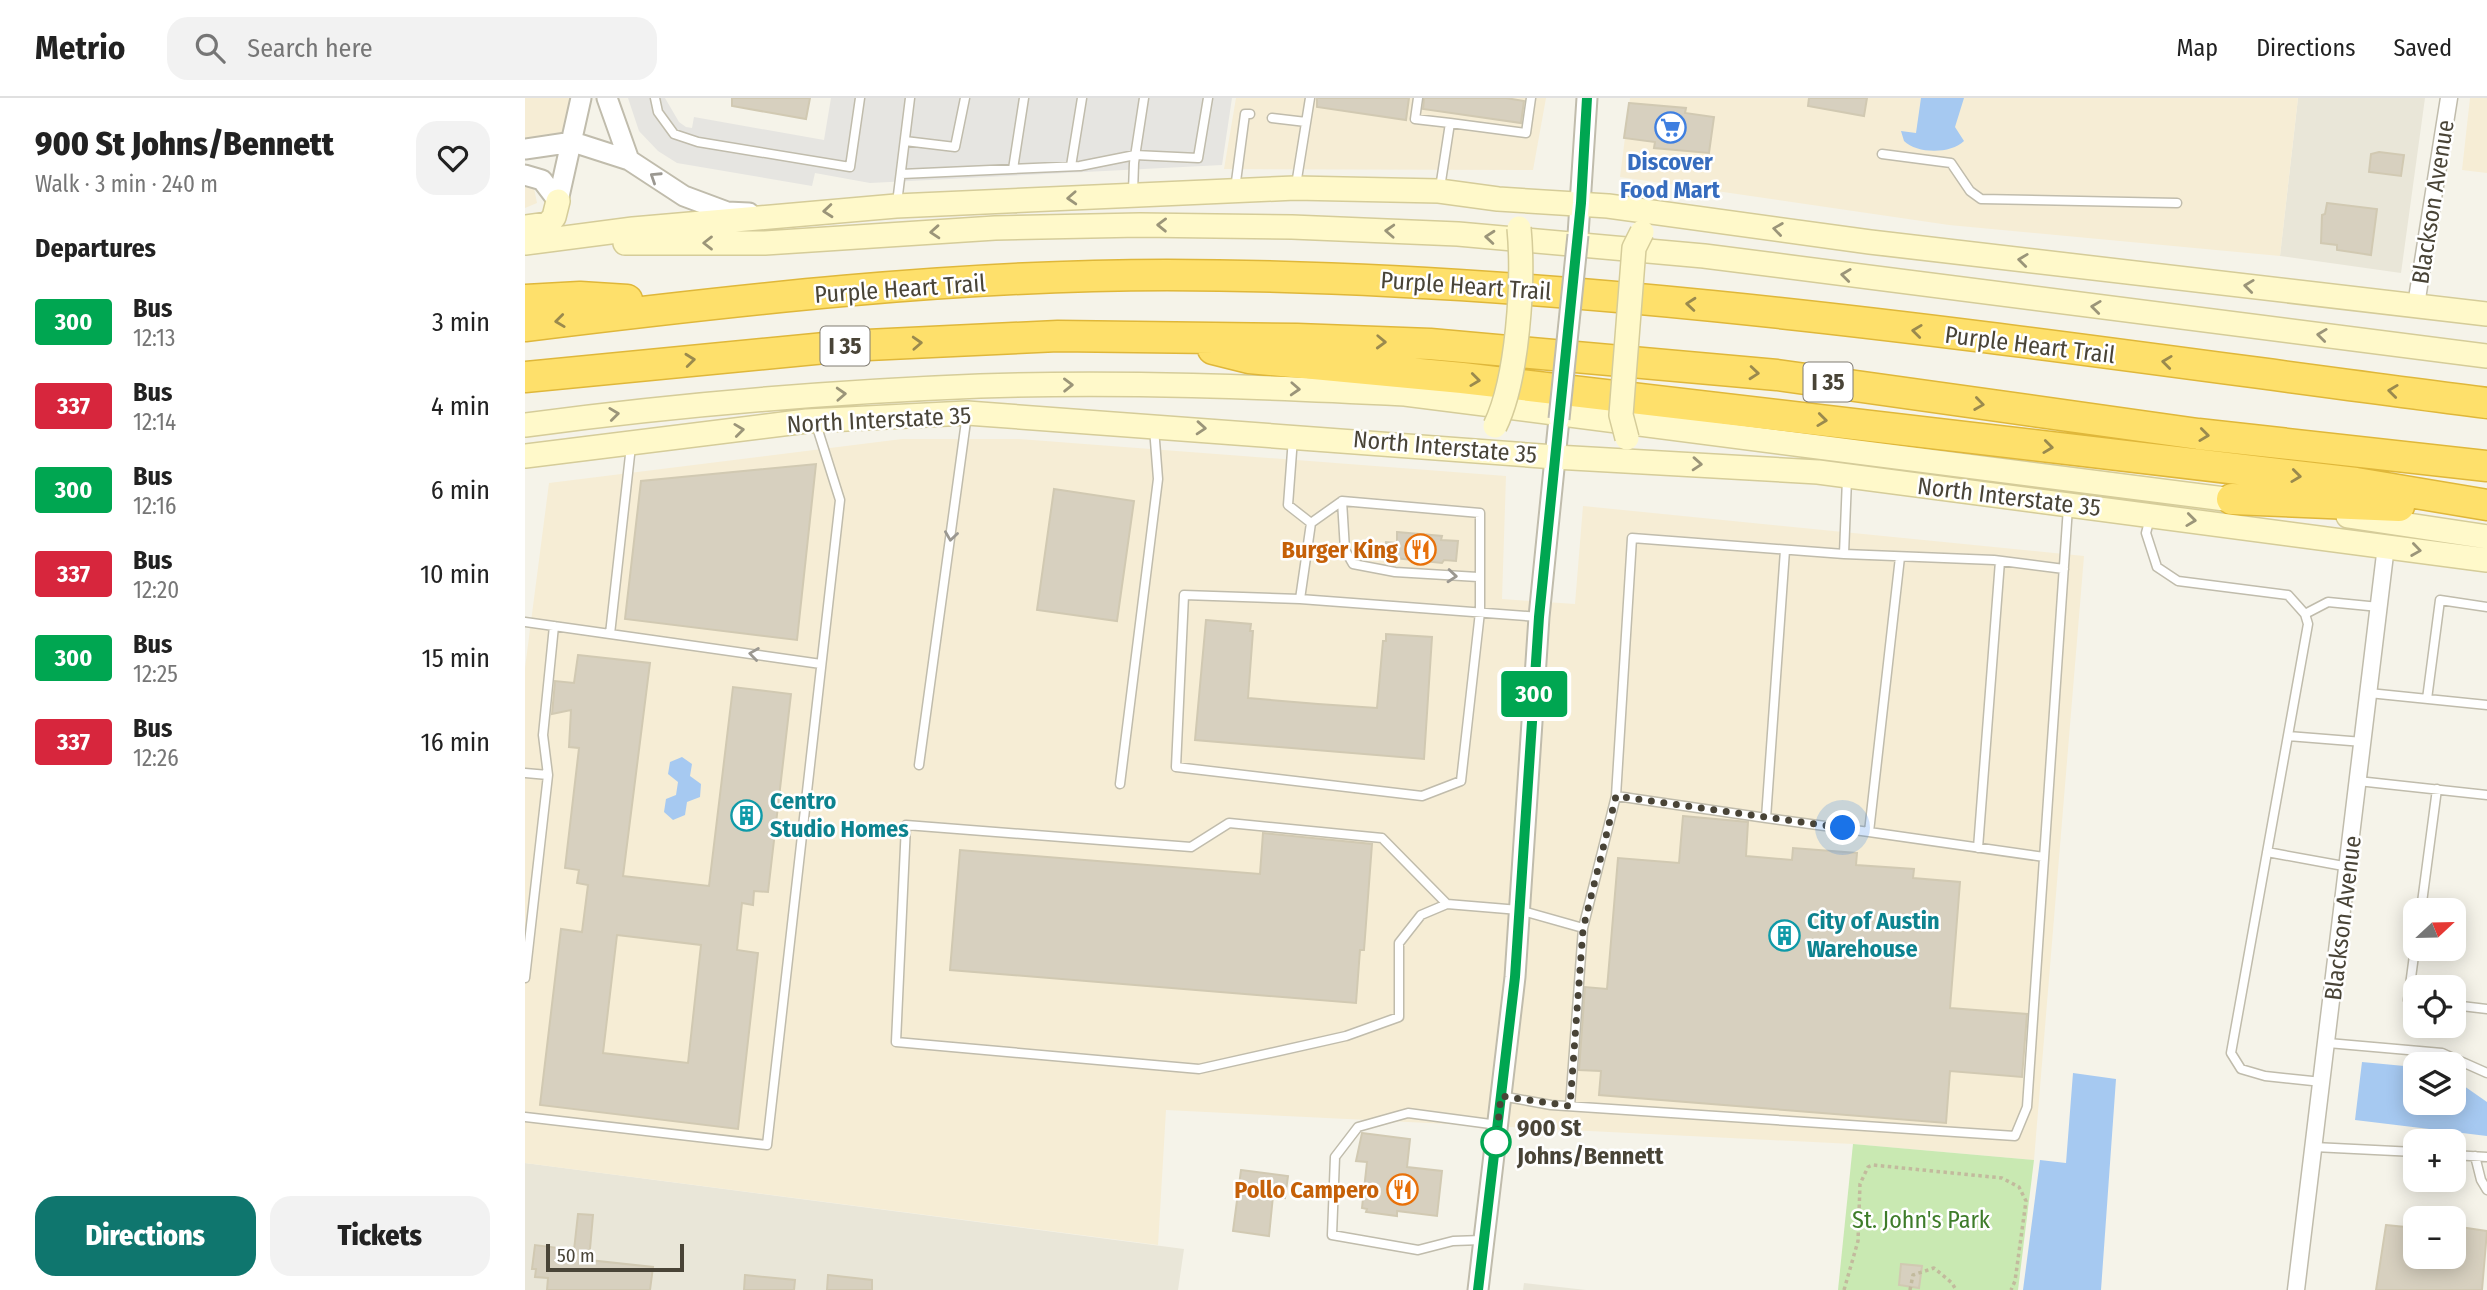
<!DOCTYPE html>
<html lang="en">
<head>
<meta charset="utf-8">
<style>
  :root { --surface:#fff; --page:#f2f2f2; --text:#222; --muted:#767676; --line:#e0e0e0; --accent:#0f766e }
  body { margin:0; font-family:"Fira Sans Condensed",sans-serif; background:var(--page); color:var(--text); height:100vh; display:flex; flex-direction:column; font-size:26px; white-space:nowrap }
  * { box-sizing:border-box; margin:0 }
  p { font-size:23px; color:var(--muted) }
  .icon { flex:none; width:38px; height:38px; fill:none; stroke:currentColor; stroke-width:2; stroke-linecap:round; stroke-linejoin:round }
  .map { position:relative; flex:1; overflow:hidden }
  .sheet { display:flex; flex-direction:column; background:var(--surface); width:525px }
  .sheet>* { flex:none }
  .badge { padding:0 14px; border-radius:5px; font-size:24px; line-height:46px }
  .needle { width:46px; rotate:68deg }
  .fabs { position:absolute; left:1878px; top:800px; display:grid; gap:14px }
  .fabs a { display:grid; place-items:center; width:63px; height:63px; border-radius:14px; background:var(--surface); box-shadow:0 4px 18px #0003; font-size:35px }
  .scale { position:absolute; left:21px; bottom:18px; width:138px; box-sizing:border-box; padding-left:7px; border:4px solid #494437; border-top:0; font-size:19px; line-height:24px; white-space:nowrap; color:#494437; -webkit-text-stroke:5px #fff; paint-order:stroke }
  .you { position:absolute; width:35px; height:35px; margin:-18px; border:5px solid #fff; border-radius:50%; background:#1a73e8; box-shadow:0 0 0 10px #1a73e833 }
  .map>.badge { position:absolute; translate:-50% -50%; box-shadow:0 0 0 4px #fff }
  h2 { padding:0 35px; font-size:26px; line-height:63px }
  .round { display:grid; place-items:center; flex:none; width:74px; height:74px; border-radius:21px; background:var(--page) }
  .head { display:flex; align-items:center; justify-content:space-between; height:119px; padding:0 35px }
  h1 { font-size:33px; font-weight:800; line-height:52px }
  .button { display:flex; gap:14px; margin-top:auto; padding:14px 35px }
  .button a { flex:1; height:80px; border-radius:21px; background:var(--accent); color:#fff; font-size:28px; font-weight:800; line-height:80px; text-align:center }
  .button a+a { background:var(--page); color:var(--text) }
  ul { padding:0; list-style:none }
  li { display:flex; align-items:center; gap:21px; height:84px; padding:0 35px }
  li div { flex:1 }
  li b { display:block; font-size:26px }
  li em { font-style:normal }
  li .badge { min-width:77px; font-weight:700; text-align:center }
  header { display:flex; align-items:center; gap:42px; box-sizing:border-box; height:98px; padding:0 35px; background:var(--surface); border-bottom:2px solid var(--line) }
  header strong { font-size:33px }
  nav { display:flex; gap:38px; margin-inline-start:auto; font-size:24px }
  .search { width:490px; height:63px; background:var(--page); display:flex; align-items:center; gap:18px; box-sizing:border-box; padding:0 24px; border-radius:21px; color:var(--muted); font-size:26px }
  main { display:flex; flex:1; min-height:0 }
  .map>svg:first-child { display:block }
  .residential { fill:#e9e6d8 }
  .commercial { fill:#f6edd5 }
  .green { fill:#c9e9b2 }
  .parking { fill:#e6e5e1 }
  .water { fill:#a6c9f1 }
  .building { fill:#d7d0bf; stroke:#d1c9b2; stroke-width:2; fill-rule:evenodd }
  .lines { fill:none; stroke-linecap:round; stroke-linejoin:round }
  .service-casing { stroke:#c0bcac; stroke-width:11 }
  .minor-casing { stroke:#c0bcac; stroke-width:19 }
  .tertiary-casing { stroke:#c0bcac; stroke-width:23 }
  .secondary-casing { stroke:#d5cc99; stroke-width:26 }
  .motorway-casing { stroke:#dfb73a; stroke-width:33 }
  .path { stroke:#c2ba9d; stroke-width:3.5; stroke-dasharray:3.5 3.5; stroke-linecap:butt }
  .service { stroke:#fff; stroke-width:8 }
  .minor { stroke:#fff; stroke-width:16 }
  .tertiary { stroke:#fff; stroke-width:19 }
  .secondary { stroke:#fff9ca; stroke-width:23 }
  .motorway { stroke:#fee06b; stroke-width:30 }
  .tertiary-bridge-casing { stroke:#c0bcac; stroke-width:23; stroke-linecap:butt }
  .secondary-bridge-casing { stroke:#d5cc99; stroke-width:26; stroke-linecap:butt }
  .tertiary-bridge { stroke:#fff; stroke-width:19 }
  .secondary-bridge { stroke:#fff9ca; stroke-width:23 }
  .oneway { stroke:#9b9891 }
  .oneway2 { stroke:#9b9579 }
  .oneway3 { stroke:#9a8a4e }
  .line-casing { stroke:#fff; stroke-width:16 }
  .line { stroke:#00a651; stroke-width:10 }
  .walk { stroke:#494437; stroke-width:7; stroke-dasharray:0 12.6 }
  .stop-dot { fill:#fff; stroke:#00a651; stroke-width:3.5 }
  .labels { text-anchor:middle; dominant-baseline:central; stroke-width:5; stroke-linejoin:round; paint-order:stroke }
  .shield { fill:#fff; stroke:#807c73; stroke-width:2 }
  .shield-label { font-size:23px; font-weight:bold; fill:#494437 }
  .shop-label { font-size:24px; font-weight:bold; fill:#366cbe; stroke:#fff }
  .street-label { font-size:24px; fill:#494437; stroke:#fff }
  .food-label { font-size:24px; font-weight:bold; fill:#c56008; stroke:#fff; text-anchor:end }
  .culture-label { font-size:24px; font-weight:bold; fill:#0d838f; stroke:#fff; text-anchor:start }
  .stop-label { font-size:24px; font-weight:bold; fill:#494437; stroke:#fff; text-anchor:start }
  .park-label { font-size:24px; fill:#3e7c2a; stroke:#fff }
</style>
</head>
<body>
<header>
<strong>Metrio</strong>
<div class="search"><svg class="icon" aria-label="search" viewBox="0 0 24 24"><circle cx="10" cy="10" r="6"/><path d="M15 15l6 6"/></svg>Search here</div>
<nav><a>Map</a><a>Directions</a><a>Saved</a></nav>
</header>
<main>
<section class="sheet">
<div class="head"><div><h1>900 St Johns/Bennett</h1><p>Walk · 3 min · 240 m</p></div><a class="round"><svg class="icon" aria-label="heart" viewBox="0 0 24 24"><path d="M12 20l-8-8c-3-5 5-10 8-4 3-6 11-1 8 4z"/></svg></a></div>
<h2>Departures</h2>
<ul>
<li><span class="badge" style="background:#00a651;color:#fff">300</span><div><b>Bus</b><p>12:13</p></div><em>3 min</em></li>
<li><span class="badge" style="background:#d7263d;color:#fff">337</span><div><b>Bus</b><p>12:14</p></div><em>4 min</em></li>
<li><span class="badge" style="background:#00a651;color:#fff">300</span><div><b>Bus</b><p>12:16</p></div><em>6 min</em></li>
<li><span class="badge" style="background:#d7263d;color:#fff">337</span><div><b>Bus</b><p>12:20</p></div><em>10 min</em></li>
<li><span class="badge" style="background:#00a651;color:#fff">300</span><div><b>Bus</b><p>12:25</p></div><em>15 min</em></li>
<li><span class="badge" style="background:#d7263d;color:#fff">337</span><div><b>Bus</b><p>12:26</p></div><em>16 min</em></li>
</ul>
<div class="button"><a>Directions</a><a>Tickets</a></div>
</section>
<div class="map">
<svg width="1962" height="1192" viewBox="0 0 1962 1192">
  <rect width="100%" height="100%" fill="#f5f3e9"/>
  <path class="residential" d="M1773 0H1900L1876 175 1755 158Z
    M0 1065 659 1151 653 1192H0Z
    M999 1185 1061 1192H998Z"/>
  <path class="commercial" d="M0 0H56L48 44 0 51Z
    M711 0H1021L1008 72 699 71Z
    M1105 0H1773L1755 158 1424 127 1095 79Z
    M1945 0H1962V75L1937 72Z
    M0 88 9 90 12 105 0 110Z
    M377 341H494L981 378 977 501 1050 506 1058 408 1559 458 1509 1062 1328 1046 641 1012 633 1147 0 1065V570L24 385Z"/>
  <path class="green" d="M1328 1046 1509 1062 1493 1192H1313Z"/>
  <path class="parking" d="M103 0H140L154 24 161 29 167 30 169 19 299 42 306 0H707L697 67 345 85 290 75 287 88 152 65 133 53 114 33Z"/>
  <path class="water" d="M1396 0H1439L1430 29 1439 43C1426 56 1392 56 1379 43L1376 33 1391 35Z
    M157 659 167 666 165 678 176 686 175 699 162 704 160 717 148 722 139 714 141 701 151 697 153 684 143 676 145 664Z
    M1837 964 1890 969V1004H1928L1929 981 1962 1004V1038L1830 1022Z
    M1548 975 1591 981 1576 1192H1498L1515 1062 1541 1065Z"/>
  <path class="building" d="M207 0H285L281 21 207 8Z
    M792 0H884L881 22 792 9Z
    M899 0H981L999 3 996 25 898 11Z
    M1284 0H1342L1339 18 1283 8Z
    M1104 5 1161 10 1160 15 1189 19 1184 55 1129 50 1130 44 1099 40Z
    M1854 54 1879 57 1876 78 1844 74 1846 56Z
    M1802 105 1852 111 1846 157 1812 152V147L1796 145 1797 117 1800 116Z
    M291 366 272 542 100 521 116 383Z
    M529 391 609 403 592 523 512 512Z
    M872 434 917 438 916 442 933 443 931 463 919 462 917 465 860 459 861 444 872 445Z
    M681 522 726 526 725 533H728L723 600 793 606 852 610 858 543H861V536L907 539 899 661 670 642Z
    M53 557 125 565 98 778 184 788 208 589 266 596 243 794 229 793 228 807 217 805 212 852 233 855 213 1031 15 1007 36 831 57 834 63 787 52 785 54 772 40 770 54 650 44 649 46 612 27 616 30 583 49 585ZM92 837 176 847 163 965 78 955Z
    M1158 718 1223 724 1221 758 1267 762 1268 750 1332 755 1331 767 1389 771 1388 780 1435 784 1425 910 1502 916 1497 979 1425 973 1421 1025 1074 997 1076 973 1054 972 1060 889 1082 891 1093 760 1154 765Z
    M738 735 847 746 839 852H835L831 905 425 872 435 752 735 776Z
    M837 1035 885 1041 882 1069 917 1073 912 1118 872 1113V1118L841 1114 842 1111 837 1110 842 1064 831 1063Z
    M716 1072 763 1078 760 1100 748 1098 744 1138 708 1133Z
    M53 1116 68 1117 64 1162 128 1169 125 1192H22L23 1180 10 1179 11 1171H7L10 1147 49 1152Z
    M1861 1127 1890 1130V1158H1928V1128L1962 1133 1957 1192H1851Z
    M1376 1166 1397 1168 1394 1190 1374 1187Z
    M220 1177 270 1182 269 1192H219Z
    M303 1177 347 1182V1192H302Z"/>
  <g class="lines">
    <defs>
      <path id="service" d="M130 0 133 14 149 36 173 44 325 69 335 0
        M893 0 890 21 925 25
        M747 20 781 24
        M380 43 430 49 440 0
        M1357 56 1426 65 1445 93 1456 101 1652 105
        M546 68 557 0
        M488 71 499 0
        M376 76 555 68 610 57 673 60 683 0
        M771 87 785 0
        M915 90 925 25 1001 35 1006 0
        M710 91 720 16H725
        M608 94 609 65 619 0
        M372 105 385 0
        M768 340 763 407 786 425 775 501 1014 519
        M817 403 820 452 828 466 870 474 953 479
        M1625 420 1621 435 1632 469 1653 483 1763 497 1780 516 1783 526 1706 955 1716 971 1740 978 1797 984
        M1260 452 1241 720 1344 734 1375 459
        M1319 456 1469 462 1539 471
        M775 501 659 497 651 669 897 698 936 683 955 514V415L817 403 786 425
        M1780 516 1803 504 1854 509
        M0 524 85 536 106 348
        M85 536 296 566
        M1844 595 1962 607
        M1902 601 1915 502 1962 509
        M1763 638 1838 644
        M394 667 442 316
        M0 675 23 677
        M1833 683 1962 697
        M595 686 633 381 629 330
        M1091 698 1241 720
        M1344 734 1519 759
        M1453 750 1475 463
        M1742 754 1824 769
        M922 806 896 817 874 845V919L821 938 674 971 371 944 381 727 666 749 704 725 857 740 922 806 994 812 1058 830 1091 698 1107 440 1319 456 1322 381
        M1896 812 1912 691
        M0 880 23 677 18 637 29 528
        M1890 903 1883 902 1890 850
        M1928 907 1962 911
        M1803 945 1917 955 1962 975
        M976 998 1026 1007 1490 1038 1502 1009 1543 409
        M1045 1008 1058 830
        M0 1019 242 1047 315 402 291 326
        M1789 1049 1890 1054
        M1928 1057 1962 1059
        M1950 1058 1956 1082 1962 1092
        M957 1142 928 1143 893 1152 807 1137 810 1059 833 1029 883 1015 973 1027"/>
      <path id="minor" d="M1891 207 1924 0
        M1771 1192 1861 448"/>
      <path id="tertiary" d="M82 0 104 62
        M0 51 48 44 104 62 159 98 202 114 224 115
        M0 77 17 82 33 103
        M33 103 56 0
        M1053 137 1062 0
        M953 1192 990 879 1014 519 1034 321"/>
      <path id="secondary" d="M0 129 23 126 29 119 33 103
        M0 145 108 131 371 108 770 90 914 93 973 101 1083 108 1345 144 1962 216
        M100 145H240L470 130 615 127 767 129 933 136 1179 158 1962 258
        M0 327C151 307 303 294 455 288 597 283 738 289 880 296L1723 404
        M0 358 282 323 442 315 1030 359 1293 374 1962 462
        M1823 418 1962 439"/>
      <path id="motorway" d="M0 202 55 199 102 202
        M0 228C212 202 428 177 642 177 1084 178 1524 249 1962 305
        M688 251 724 260 937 280 1831 385 1962 407
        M0 279 321 248 533 238 772 241 905 246 1252 277 1673 336 1962 368
        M1707 401 1874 408"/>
    </defs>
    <use href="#service" class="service-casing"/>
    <use href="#minor" class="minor-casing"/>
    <use href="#tertiary" class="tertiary-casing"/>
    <use href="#secondary" class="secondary-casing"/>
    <use href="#motorway" class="motorway-casing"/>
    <path class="path" d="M1319 1192 1333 1143 1335 1086 1343 1069 1348 1067 1477 1080 1494 1089 1501 1103 1490 1183 1486 1192
      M1385 1192 1388 1177 1409 1170 1427 1185 1431 1192"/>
    <use href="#service" class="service"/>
    <use href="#minor" class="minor"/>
    <use href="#tertiary" class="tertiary"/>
    <use href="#secondary" class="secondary"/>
    <use href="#motorway" class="motorway"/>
    <defs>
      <path id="tertiary-bridge" d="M1034 321 1053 137"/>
      <path id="secondary-bridge" d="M970 328C993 281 999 183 994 130
        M1102 340 1096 317 1109 150 1117 134"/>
    </defs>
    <use href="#tertiary-bridge" class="tertiary-bridge-casing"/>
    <use href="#secondary-bridge" class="secondary-bridge-casing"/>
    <use href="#tertiary-bridge" class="tertiary-bridge"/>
    <use href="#secondary-bridge" class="secondary-bridge"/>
  </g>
  <defs><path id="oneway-chevron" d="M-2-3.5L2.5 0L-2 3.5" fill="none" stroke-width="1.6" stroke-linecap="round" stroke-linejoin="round" transform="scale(1.75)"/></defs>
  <g class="oneway">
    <use href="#oneway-chevron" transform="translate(130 79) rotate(-147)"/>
    <use href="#oneway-chevron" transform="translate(426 438) rotate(98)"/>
    <use href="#oneway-chevron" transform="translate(927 478) rotate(5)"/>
    <use href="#oneway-chevron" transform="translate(229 556) rotate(-172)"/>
  </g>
  <g class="oneway2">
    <use href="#oneway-chevron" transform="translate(547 100) rotate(177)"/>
    <use href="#oneway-chevron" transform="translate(303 113) rotate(175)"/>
    <use href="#oneway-chevron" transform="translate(637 127) rotate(-179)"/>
    <use href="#oneway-chevron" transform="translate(1253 131) rotate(-172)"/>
    <use href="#oneway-chevron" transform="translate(865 133) rotate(-177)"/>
    <use href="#oneway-chevron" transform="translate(410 134) rotate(176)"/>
    <use href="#oneway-chevron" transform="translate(965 139) rotate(-175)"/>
    <use href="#oneway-chevron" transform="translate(183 145) rotate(-180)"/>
    <use href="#oneway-chevron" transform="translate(1498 162) rotate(-173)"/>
    <use href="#oneway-chevron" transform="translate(1321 177) rotate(-173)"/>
    <use href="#oneway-chevron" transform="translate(1724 188) rotate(-173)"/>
    <use href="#oneway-chevron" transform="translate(1571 209) rotate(-173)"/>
    <use href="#oneway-chevron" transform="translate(1797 237) rotate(-173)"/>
    <use href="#oneway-chevron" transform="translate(543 287) rotate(-1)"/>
    <use href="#oneway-chevron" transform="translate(770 291) rotate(3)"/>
    <use href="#oneway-chevron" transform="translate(316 296) rotate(-3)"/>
    <use href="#oneway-chevron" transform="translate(89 316) rotate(-7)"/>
    <use href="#oneway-chevron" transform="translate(676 330) rotate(4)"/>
    <use href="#oneway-chevron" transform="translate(214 332) rotate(-7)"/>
    <use href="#oneway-chevron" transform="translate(1172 366) rotate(4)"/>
    <use href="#oneway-chevron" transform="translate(1666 422) rotate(7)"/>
    <use href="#oneway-chevron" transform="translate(1891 452) rotate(8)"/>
  </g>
  <g class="oneway3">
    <use href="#oneway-chevron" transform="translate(1166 206) rotate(-175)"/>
    <use href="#oneway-chevron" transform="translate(35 223) rotate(173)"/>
    <use href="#oneway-chevron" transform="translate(1392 233) rotate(-173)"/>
    <use href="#oneway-chevron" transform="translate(856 244) rotate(2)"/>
    <use href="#oneway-chevron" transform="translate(392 245) rotate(-3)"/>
    <use href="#oneway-chevron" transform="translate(165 262) rotate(-6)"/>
    <use href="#oneway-chevron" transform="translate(1642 264) rotate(-173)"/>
    <use href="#oneway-chevron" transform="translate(1229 275) rotate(5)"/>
    <use href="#oneway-chevron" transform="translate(950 282) rotate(7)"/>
    <use href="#oneway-chevron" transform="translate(1868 293) rotate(-173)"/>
    <use href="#oneway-chevron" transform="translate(1454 306) rotate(8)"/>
    <use href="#oneway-chevron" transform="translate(1297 322) rotate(7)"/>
    <use href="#oneway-chevron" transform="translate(1679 337) rotate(7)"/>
    <use href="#oneway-chevron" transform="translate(1523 349) rotate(7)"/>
    <use href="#oneway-chevron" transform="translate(1771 378) rotate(7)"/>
  </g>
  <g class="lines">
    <defs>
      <path id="line" d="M953 1192 990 879 1014 519 1056 105 1062 0"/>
    </defs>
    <use href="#line" class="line-casing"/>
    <use href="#line" class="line"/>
    <path class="walk" d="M971 1044 976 998 1045 1008 1058 831 1091 698 1318 730"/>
  </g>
  <defs>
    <symbol id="supermarket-ring" viewBox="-11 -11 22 22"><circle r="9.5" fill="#fff" stroke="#3f7fe0" stroke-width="1.5"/><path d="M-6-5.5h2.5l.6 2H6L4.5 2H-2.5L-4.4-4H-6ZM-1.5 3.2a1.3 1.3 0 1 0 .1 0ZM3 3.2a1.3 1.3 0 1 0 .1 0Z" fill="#3f7fe0"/></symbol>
    <symbol id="restaurant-ring" viewBox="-11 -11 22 22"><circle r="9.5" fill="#fff" stroke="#e8710a" stroke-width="1.5"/><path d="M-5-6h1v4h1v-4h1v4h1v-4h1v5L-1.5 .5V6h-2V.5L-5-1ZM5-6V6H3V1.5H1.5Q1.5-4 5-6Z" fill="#e8710a"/></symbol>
    <symbol id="building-ring" viewBox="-11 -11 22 22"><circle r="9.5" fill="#fff" stroke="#0f9aa8" stroke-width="1.5"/><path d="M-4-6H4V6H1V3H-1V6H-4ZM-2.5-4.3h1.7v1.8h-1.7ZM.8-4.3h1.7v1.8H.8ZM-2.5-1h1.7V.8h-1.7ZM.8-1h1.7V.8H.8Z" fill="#0f9aa8"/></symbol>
  </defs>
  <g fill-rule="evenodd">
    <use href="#supermarket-ring" x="1128" y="12" width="35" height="35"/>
    <use href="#restaurant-ring" x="878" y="434" width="35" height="35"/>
    <use href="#building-ring" x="204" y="700" width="35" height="35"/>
    <use href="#building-ring" x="1242" y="820" width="35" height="35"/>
    <use href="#restaurant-ring" x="860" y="1074" width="35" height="35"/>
  </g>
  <circle class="stop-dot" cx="971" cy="1044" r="14"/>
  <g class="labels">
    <g class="shield">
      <rect x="295.5" y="228.5" width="49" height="39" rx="5"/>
      <rect x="1278.5" y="264.5" width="49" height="39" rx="5"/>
    </g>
    <g class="shield-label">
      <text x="320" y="248">I 35</text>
      <text x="1303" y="284">I 35</text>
    </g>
    <g class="shop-label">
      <text x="1145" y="64">Discover<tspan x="1145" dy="28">Food Mart</tspan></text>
    </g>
    <g class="street-label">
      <text transform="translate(1908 104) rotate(-81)">Blackson Avenue</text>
      <text transform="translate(941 188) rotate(4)">Purple Heart Trail</text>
      <text transform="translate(375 191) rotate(-4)">Purple Heart Trail</text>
      <text transform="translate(1505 247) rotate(7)">Purple Heart Trail</text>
      <text transform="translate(354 322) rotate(-3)">North Interstate 35</text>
      <text transform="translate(920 349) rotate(5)">North Interstate 35</text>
      <text transform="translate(1484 399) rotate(7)">North Interstate 35</text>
      <text transform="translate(1818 820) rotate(-83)">Blackson Avenue</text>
    </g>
    <g class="food-label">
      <text x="873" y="452">Burger King</text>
      <text x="854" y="1092">Pollo Campero</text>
    </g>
    <g class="culture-label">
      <text x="245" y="703">Centro<tspan x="245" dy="28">Studio Homes</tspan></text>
      <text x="1282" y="823">City of Austin<tspan x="1282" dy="28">Warehouse</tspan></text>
    </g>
    <g class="stop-label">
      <text x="992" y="1030">900 St<tspan x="992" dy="28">Johns/Bennett</tspan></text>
    </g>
    <g class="park-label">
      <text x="1396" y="1122">St. John's Park</text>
    </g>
  </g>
</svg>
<div class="fabs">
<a><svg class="needle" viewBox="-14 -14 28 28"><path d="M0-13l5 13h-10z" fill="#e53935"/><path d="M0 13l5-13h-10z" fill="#767676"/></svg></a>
<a><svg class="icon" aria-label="locate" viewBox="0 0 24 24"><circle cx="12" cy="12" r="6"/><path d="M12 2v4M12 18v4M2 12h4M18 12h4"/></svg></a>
<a><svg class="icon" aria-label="layers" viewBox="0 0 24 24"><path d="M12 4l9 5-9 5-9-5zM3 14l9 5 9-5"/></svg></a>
<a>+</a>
<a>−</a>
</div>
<div class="scale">50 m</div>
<div class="you" style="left:1318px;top:730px"></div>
<b class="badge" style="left:1009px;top:596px;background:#00a651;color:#fff">300</b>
</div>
</main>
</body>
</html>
